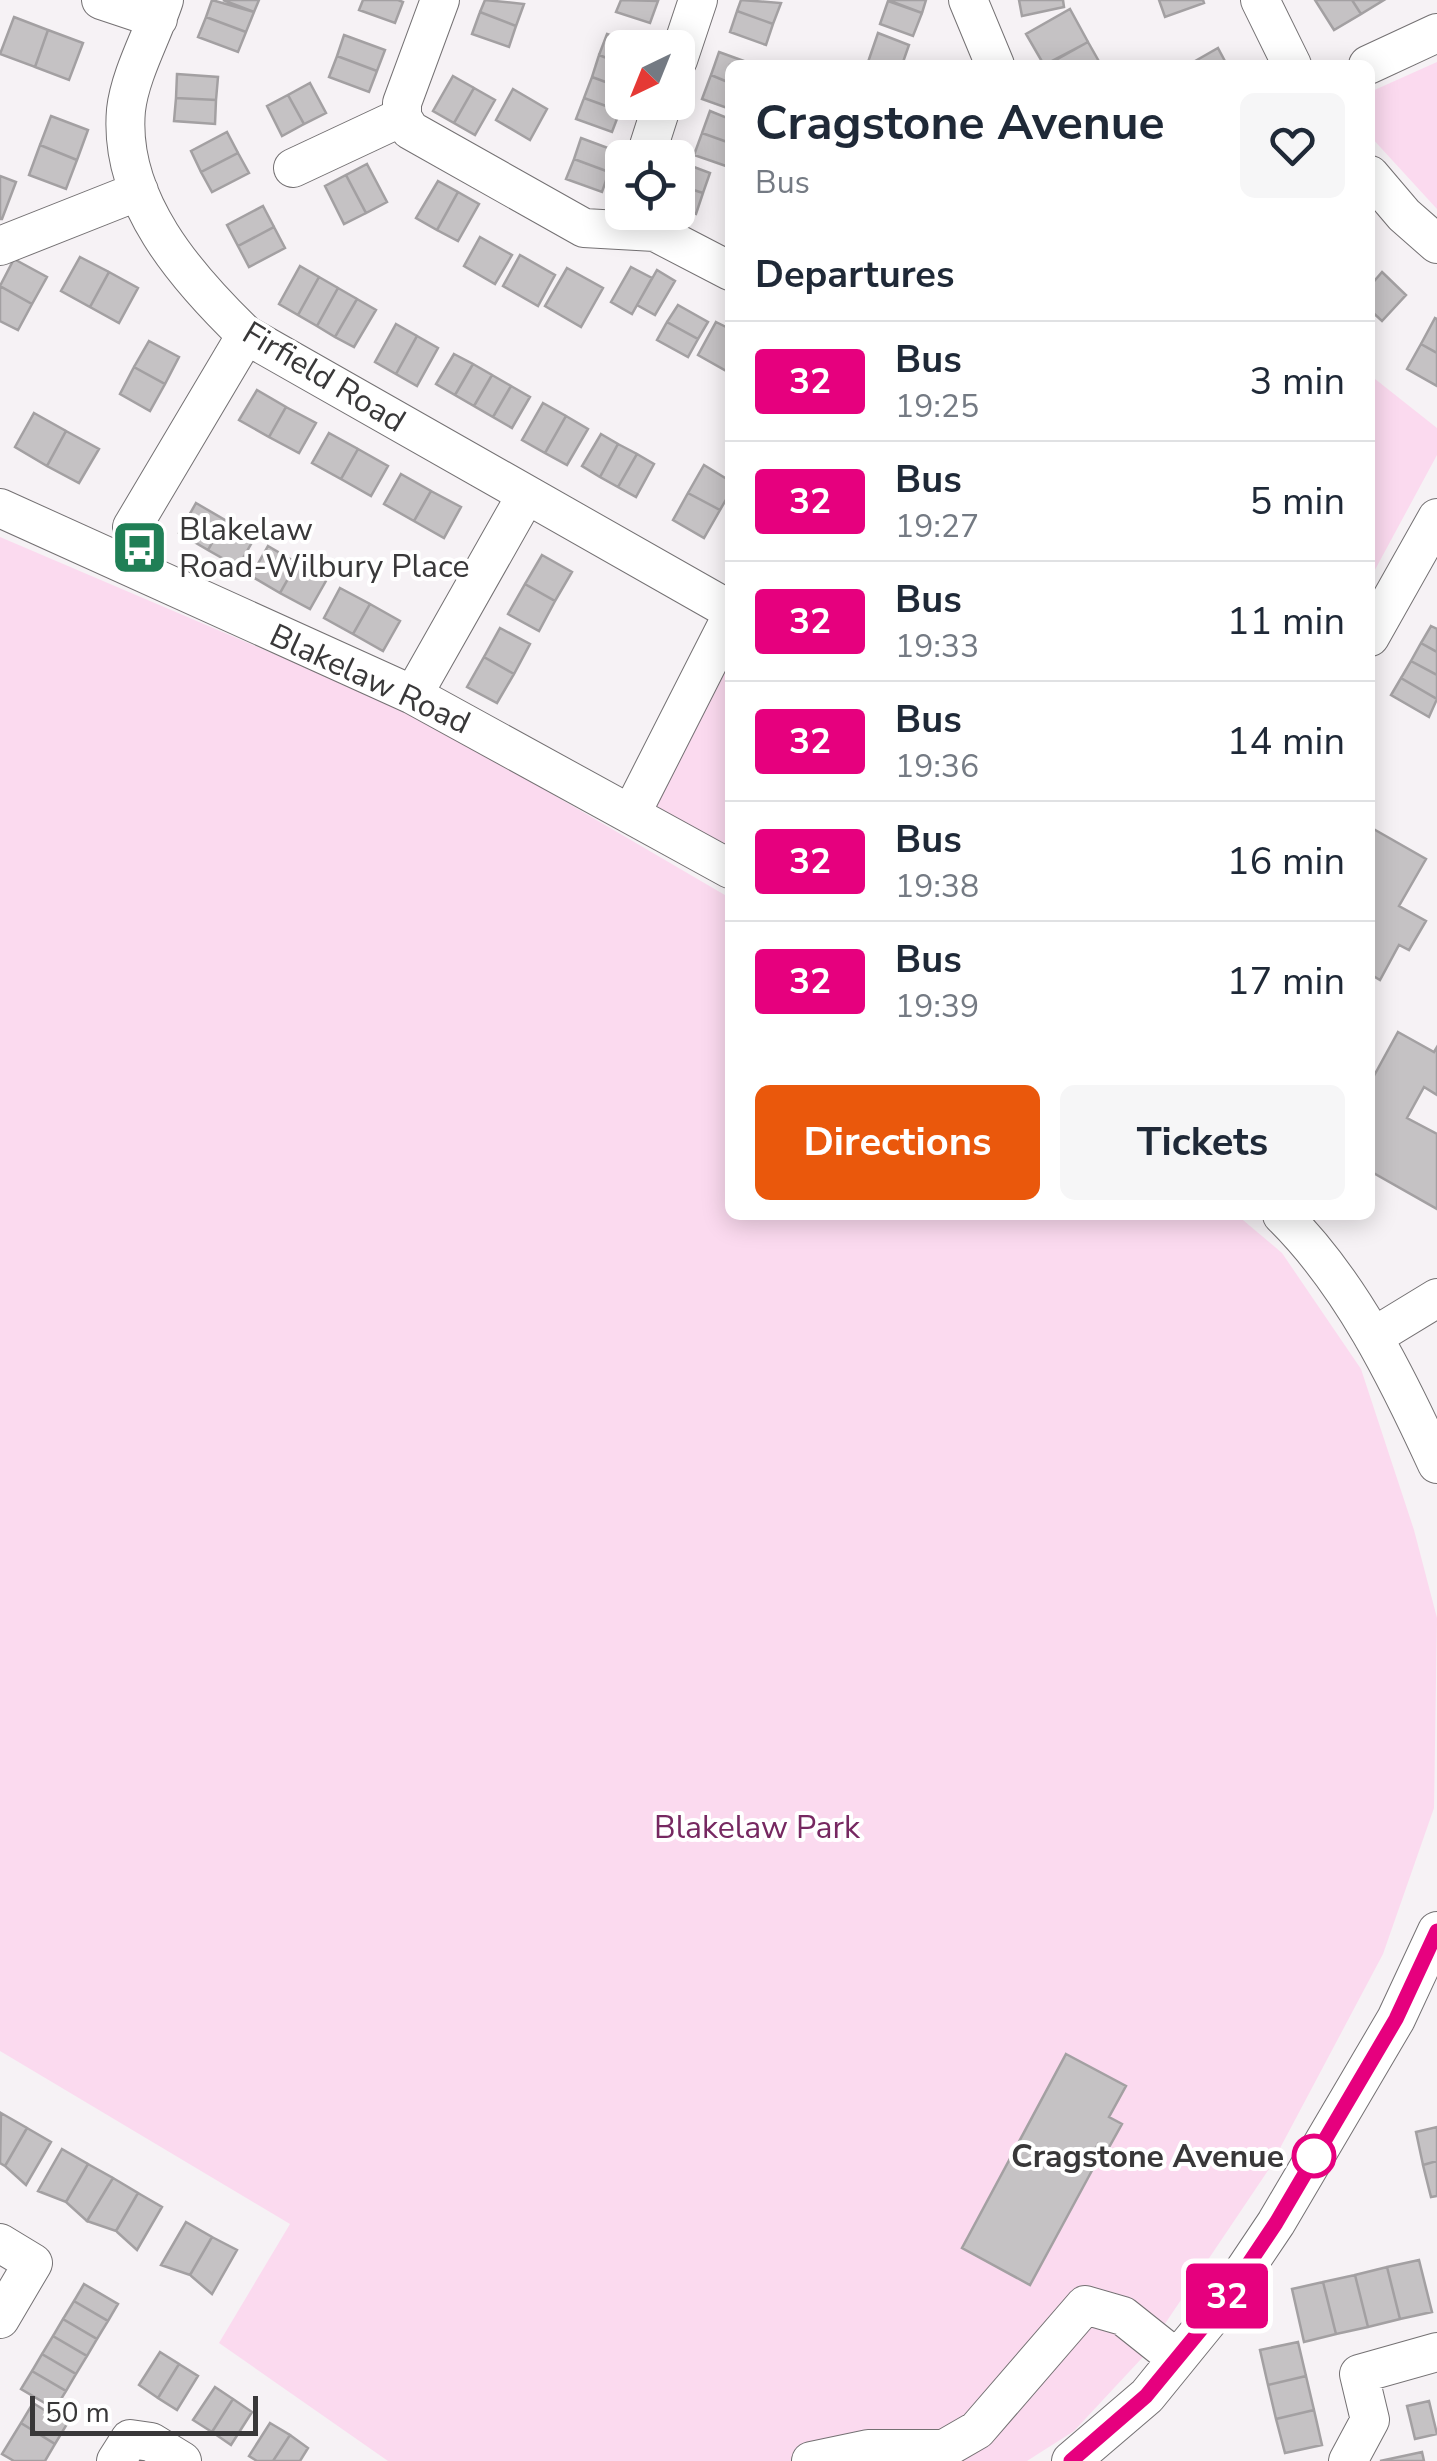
<!DOCTYPE html>
<html lang="en">
<head>
<meta charset="utf-8">
<style>
  :root { --surface:#fff; --page:#f6f6f7; --text:#1f2937; --muted:#747a83; --line:#e0e1e3; --accent:#ea580c }
  body { margin:0; font-family:"Nunito Sans",sans-serif; background:var(--page); color:var(--text); height:100vh; display:flex; flex-direction:column; font-size:38px; white-space:nowrap }
  * { box-sizing:border-box; margin:0 }
  p { font-size:32px; color:var(--muted) }
  .icon { flex:none; width:55px; height:55px; fill:none; stroke:currentColor; stroke-width:2; stroke-linecap:round; stroke-linejoin:round }
  .map { position:relative; flex:1; overflow:hidden }
  .panel { position:absolute; left:725px; top:60px; width:650px; height:1160px; display:flex; flex-direction:column; background:var(--surface); border-radius:15px; box-shadow:0 5px 25px #0003 }
  .panel>* { flex:none }
  .badge { padding:0 20px; border-radius:8px; font-size:35px; line-height:65px }
  .needle { width:65px; rotate:223deg }
  .controls { position:absolute; left:605px; top:30px; display:grid; gap:20px }
  .controls a { display:grid; place-items:center; width:90px; height:90px; border-radius:15px; background:var(--surface); box-shadow:0 5px 25px #0003; font-size:50px }
  .scale { position:absolute; left:30px; bottom:25px; width:228px; box-sizing:border-box; padding-left:10px; border:5px solid #393839; border-top:0; font-size:28px; line-height:35px; white-space:nowrap; color:#393839; -webkit-text-stroke:8px #fff; paint-order:stroke }
  .map>.badge { position:absolute; translate:-50% -50%; box-shadow:0 0 0 5px #fff }
  h2 { padding:0 30px; font-size:38px; line-height:90px }
  .round { display:grid; place-items:center; flex:none; width:105px; height:105px; border-radius:15px; background:var(--page) }
  .overview { display:flex; align-items:center; justify-content:space-between; height:170px; padding:0 30px }
  h1 { font-size:48px; font-weight:700; line-height:75px }
  .action { display:flex; gap:20px; margin-top:auto; padding:20px 30px }
  .action a { flex:1; height:115px; border-radius:15px; background:var(--accent); color:#fff; font-size:40px; font-weight:700; line-height:115px; text-align:center }
  .action a+a { background:var(--page); color:var(--text) }
  ul { padding:0; list-style:none }
  li { display:flex; align-items:center; gap:30px; height:120px; padding:0 30px; border-top:2px solid var(--line) }
  li div { flex:1 }
  li b { display:block; font-size:38px }
  li em { font-style:normal }
  li .badge { min-width:110px; font-weight:700; text-align:center }
  .map>svg:first-child { display:block }
  .green { fill:#fbdaef }
  .building { fill:#c5c2c4; stroke:#a3a0a2; stroke-width:2.5 }
  .lines { fill:none; stroke-linecap:round; stroke-linejoin:round }
  .minor-casing { stroke:#747173; stroke-width:40 }
  .minor { stroke:#fff; stroke-width:38 }
  .line-casing { stroke:#fff; stroke-width:22 }
  .line { stroke:#e6007e; stroke-width:15 }
  .stop-dot { fill:#fff; stroke:#e6007e; stroke-width:5 }
  .labels { text-anchor:middle; dominant-baseline:central; stroke-width:8; stroke-linejoin:round; paint-order:stroke }
  .street-label { font-size:32px; fill:#393839; stroke:#fff }
  .poi-label { font-size:32px; fill:#393839; stroke:#fff; text-anchor:start }
  .park-label { font-size:32px; fill:#762861; stroke:#fff }
  .stop-label { font-size:32px; font-weight:bold; fill:#393839; stroke:#fff; text-anchor:end }
</style>
</head>
<body>
<div class="map">
<svg width="1437" height="2461" viewBox="0 0 1437 2461">
  <rect width="100%" height="100%" fill="#f6f2f5"/>
  <path class="green" d="M1437 62V209L1370 136V92Z
    M1370 375 1437 428V455L1370 579Z
    M0 537 417 715 730 898V1215H1237L1282 1253 1361 1369 1414 1530 1437 1618 1434 1808 1383 1954 1269 2169 1142 2358 1074 2431 1027 2461H388L219 2343 290 2224 0 2051Z
    M730 662V851L653 807Z"/>
  <path class="building" d="M212 0 254 12 246 32 206 17Z
    M223 0H259L254 12Z
    M363 0H398L403 2 395 23 359 10Z
    M485 0 524 4 516 26 480 12Z
    M621 0 658 1 650 23 616 12Z
    M741 0 781 3 773 24 737 11Z
    M888 0H926L922 13Z
    M1019 0H1063L1064 7 1022 16Z
    M1159 0H1203L1204 3 1165 17Z
    M1315 0H1352L1361 14 1334 30Z
    M1352 0H1384L1361 14Z
    M888 1 922 13 913 36 880 24Z
    M1070 9 1088 42 1044 65 1026 34Z
    M737 11 773 24 766 45 730 32Z
    M480 12 516 26 509 47 472 34Z
    M14 17 48 30 35 67 0 54Z
    M206 17 246 32 238 52 198 37Z
    M48 30 83 43 69 80 35 67Z
    M878 33 909 45 902 65H867Z
    M607 34 643 47V48H622V64L599 55Z
    M344 35 385 50 377 71 337 56Z
    M1088 42 1101 65H1047Z
    M1218 48 1227 65H1191L1190 64Z
    M719 52 752 64V65H730V83L711 75Z
    M599 55 622 64V88L592 77Z
    M337 56 377 71 369 92 329 77Z
    M177 74 218 77 216 100 176 98Z
    M711 75 730 83V109L702 99Z
    M453 76 474 88 454 123 433 111Z
    M592 77 622 88 620 111 584 98Z
    M310 83 326 113 304 124 288 95Z
    M474 88 495 100 475 135 454 123Z
    M513 89 547 109 530 140 496 120Z
    M288 95 304 124 282 136 267 106Z
    M176 98 216 100 215 124 174 121Z
    M584 98 620 111 612 132 576 119Z
    M710 111 730 119V143L702 133Z
    M51 116 88 130 77 160 40 145Z
    M227 132 238 153 201 172 191 151Z
    M702 133 730 143 726 166 694 155Z
    M581 138 616 151 609 172 574 159Z
    M40 145 77 160 66 189 29 175Z
    M238 153 249 173 212 192 201 172Z
    M574 159 609 172 602 192 566 179Z
    M678 161 710 173 703 193 678 185Z
    M367 164 387 202 366 213 346 175Z
    M346 175 366 213 344 224 325 186Z
    M0 176 16 182 2 219H0Z
    M438 181 458 192 437 230 416 218Z
    M678 185 703 193 696 214 678 208Z
    M458 192 479 204 458 241 437 230Z
    M263 206 274 227 238 246 227 225Z
    M274 227 285 248 249 267 238 246Z
    M480 237 512 255 495 284 464 266Z
    M520 255 555 275 538 306 503 286Z
    M80 257 109 272 90 307 61 291Z
    M14 259 47 277 32 304 0 286Z
    M300 266 319 277 298 315 279 304Z
    M631 267 652 278 632 314 611 302Z
    M567 268 603 288 581 327 545 306Z
    M657 270 675 281 655 315 637 305Z
    M109 272 138 288 119 323 90 307Z
    M1382 272 1406 295 1382 321 1370 310V286Z
    M319 277 338 288 317 326 298 315Z
    M0 286 32 304 18 330 0 321Z
    M338 288 357 299 335 337 317 326Z
    M357 299 376 310 354 347 335 337Z
    M678 305 708 322 698 339 667 322Z
    M1435 318 1437 319V353L1421 344Z
    M667 322 698 339 688 357 657 340Z
    M716 322 730 329V373L698 355Z
    M396 324 417 336 396 374 375 362Z
    M417 336 438 348 417 386 396 374Z
    M149 341 179 357 165 384 134 367Z
    M1421 344 1437 353V386L1407 369Z
    M454 354 473 364 455 395 436 384Z
    M473 364 492 375 474 406 455 395Z
    M134 367 165 384 150 411 120 394Z
    M492 375 511 386 493 417 474 406Z
    M511 386 530 397 512 428 493 417Z
    M257 390 286 407 269 437 239 420Z
    M543 403 566 416 545 453 522 440Z
    M286 407 316 423 299 453 269 437Z
    M34 413 66 431 47 466 15 447Z
    M566 416 588 429 567 465 545 453Z
    M66 431 99 449 79 483 47 466Z
    M329 433 358 449 341 479 312 463Z
    M601 434 618 444 600 477 582 466Z
    M618 444 637 454 618 487 600 477Z
    M358 449 388 466 371 496 341 479Z
    M637 454 654 464 636 497 618 487Z
    M704 465 730 481V493L720 510 688 493Z
    M401 474 431 491 414 521 384 504Z
    M431 491 461 507 444 538 414 521Z
    M688 493 720 510 704 538 673 520Z
    M196 503 225 520 208 550 179 533Z
    M225 520 255 537 238 567 208 550Z
    M268 546 297 563 280 593 251 576Z
    M542 555 572 572 555 601 525 584Z
    M297 563 327 579 310 609 280 593Z
    M525 584 555 601 539 631 508 614Z
    M340 588 370 604 353 634 324 618Z
    M370 604 400 621 383 651 353 634Z
    M1431 626 1437 629V652L1421 643Z
    M500 628 530 644 514 674 484 657Z
    M1421 643 1437 652V675L1411 661Z
    M484 657 514 674 497 703 467 687Z
    M1411 661 1437 675V699L1401 678Z
    M1401 678 1437 699 1429 717 1391 695Z
    M1370 827 1426 859 1399 906 1426 921 1409 950 1399 945 1380 980 1370 974Z
    M1398 1032 1434 1052 1437 1047V1095L1424 1087 1407 1118 1437 1134V1209L1370 1171V1083Z
    M1066 2054 1126 2086 1109 2117 1122 2124 1108 2149 1098 2144 1089 2161 1095 2165 1030 2285 962 2248Z
    M1 2113 27 2128 5 2166 0 2163Z
    M1437 2127V2161L1423 2165 1416 2132Z
    M27 2128 51 2142 26 2185 5 2166Z
    M62 2149 88 2164 66 2202 38 2191Z
    M1437 2161V2196L1431 2197 1423 2165Z
    M88 2164 113 2178 87 2221 66 2202Z
    M113 2178 138 2193 116 2231 87 2221Z
    M138 2193 162 2207 137 2250 116 2231Z
    M186 2222 212 2237 190 2275 161 2265Z
    M212 2237 237 2250 212 2294 190 2275Z
    M1419 2260 1432 2312 1400 2319 1387 2267Z
    M1387 2267 1400 2319 1368 2327 1355 2275Z
    M1355 2275 1368 2327 1336 2334 1323 2282Z
    M1323 2282 1336 2334 1304 2342 1292 2289Z
    M84 2284 118 2304 108 2321 74 2301Z
    M74 2301 108 2321 97 2339 63 2319Z
    M63 2319 97 2339 87 2356 53 2336Z
    M53 2336 87 2356 76 2374 42 2354Z
    M1298 2342 1306 2376 1268 2385 1260 2350Z
    M160 2352 179 2364 158 2398 139 2385Z
    M42 2354 76 2374 66 2391 32 2371Z
    M179 2364 198 2376 177 2410 158 2398Z
    M32 2371 66 2391 55 2409 21 2389Z
    M1306 2376 1314 2410 1276 2419 1268 2385Z
    M215 2387 233 2399 212 2432 193 2420Z
    M233 2399 252 2412 231 2445 212 2432Z
    M1429 2401 1437 2434 1415 2439 1407 2406Z
    M33 2403 67 2424 55 2444 21 2423Z
    M1314 2410 1322 2445 1285 2453 1276 2419Z
    M21 2423 55 2444 45 2461H14L2 2454Z
    M270 2423 290 2435 273 2461H257L249 2456Z
    M290 2435 308 2448 300 2461H273Z
    M1422 2452 1424 2461H1380Z"/>
  <g class="lines">
    <defs>
      <path id="minor" d="M101 0 158 19
        M164 0C153 34 130 74 126 110 118 200 186 277 246 335L730 610
        M440 0 402 103V117L410 130 584 228 655 232 730 271
        M968 0 995 65
        M1260 0 1292 65
        M678 60 698 0
        M1368 65 1437 33
        M645 158 663 102
        M293 168 402 117
        M1370 175 1404 215 1437 244
        M0 246 139 191
        M0 508 413 695 730 869
        M132 527 246 335
        M1370 637 1437 518
        M413 695 525 497
        M632 812 730 619
        M1282 1215C1351 1283 1397 1377 1437 1464
        M1373 1337 1437 1298
        M0 2243 33 2263 0 2319
        M116 2461 130 2439 151 2442 182 2461
        M811 2461 868 2449H944L977 2430 1085 2305 1123 2316 1177 2359
        M1071 2461 1147 2396 1221 2305 1276 2223 1396 2019 1437 1931
        M1348 2461 1370 2420 1359 2374 1437 2352"/>
    </defs>
    <use href="#minor" class="minor-casing"/>
    <use href="#minor" class="minor"/>
  </g>
  <g class="lines">
    <defs>
      <path id="line" d="M1071 2461 1146 2396 1221 2305 1276 2223 1396 2019 1437 1931"/>
    </defs>
    <use href="#line" class="line-casing"/>
    <use href="#line" class="line"/>
  </g>
  <defs>
    <symbol id="bus-square" viewBox="-11 -11 22 22"><rect x="-9" y="-9" width="18" height="18" rx="4" fill="#207f56" stroke="#fff"/><path d="M-5-6H5V4H4V6H2V4H-2V6H-4V4H-5ZM-3.5-4V0h7V-4ZM-3.5 1.2v1.5H-2V1.2ZM2 1.2v1.5H3.5V1.2Z" fill="#fff"/></symbol>
  </defs>
  <g fill-rule="evenodd">
    <use href="#bus-square" x="108" y="516" width="63" height="63"/>
  </g>
  <circle class="stop-dot" cx="1314" cy="2156" r="20"/>
  <g class="labels">
    <g class="street-label">
      <text transform="translate(324 377) rotate(31)">Firfield Road</text>
      <text transform="translate(370 679) rotate(25)">Blakelaw Road</text>
    </g>
    <g class="poi-label">
      <text x="179" y="529">Blakelaw<tspan x="179" dy="37">Road-Wilbury Place</tspan></text>
    </g>
    <g class="park-label">
      <text x="757" y="1827">Blakelaw Park</text>
    </g>
    <g class="stop-label">
      <text x="1284" y="2156">Cragstone Avenue</text>
    </g>
  </g>
</svg>
<div class="controls">
<a><svg class="needle" viewBox="-14 -14 28 28"><path d="M0-13l5 13h-10z" fill="#e53935"/><path d="M0 13l5-13h-10z" fill="#747a83"/></svg></a>
<a><svg class="icon" aria-label="locate" viewBox="0 0 24 24"><circle cx="12" cy="12" r="6"/><path d="M12 2v4M12 18v4M2 12h4M18 12h4"/></svg></a>
</div>
<div class="scale">50 m</div>
<b class="badge" style="left:1227px;top:2296px;background:#e6007e;color:#fff">32</b>
<section class="panel">
<div class="overview"><div><h1>Cragstone Avenue</h1><p>Bus</p></div><a class="round"><svg class="icon" aria-label="heart" viewBox="0 0 24 24"><path d="M12 20l-8-8c-3-5 5-10 8-4 3-6 11-1 8 4z"/></svg></a></div>
<h2>Departures</h2>
<ul>
<li><span class="badge" style="background:#e6007e;color:#fff">32</span><div><b>Bus</b><p>19:25</p></div><em>3 min</em></li>
<li><span class="badge" style="background:#e6007e;color:#fff">32</span><div><b>Bus</b><p>19:27</p></div><em>5 min</em></li>
<li><span class="badge" style="background:#e6007e;color:#fff">32</span><div><b>Bus</b><p>19:33</p></div><em>11 min</em></li>
<li><span class="badge" style="background:#e6007e;color:#fff">32</span><div><b>Bus</b><p>19:36</p></div><em>14 min</em></li>
<li><span class="badge" style="background:#e6007e;color:#fff">32</span><div><b>Bus</b><p>19:38</p></div><em>16 min</em></li>
<li><span class="badge" style="background:#e6007e;color:#fff">32</span><div><b>Bus</b><p>19:39</p></div><em>17 min</em></li>
</ul>
<div class="action"><a>Directions</a><a>Tickets</a></div>
</section>
</div>
</body>
</html>
